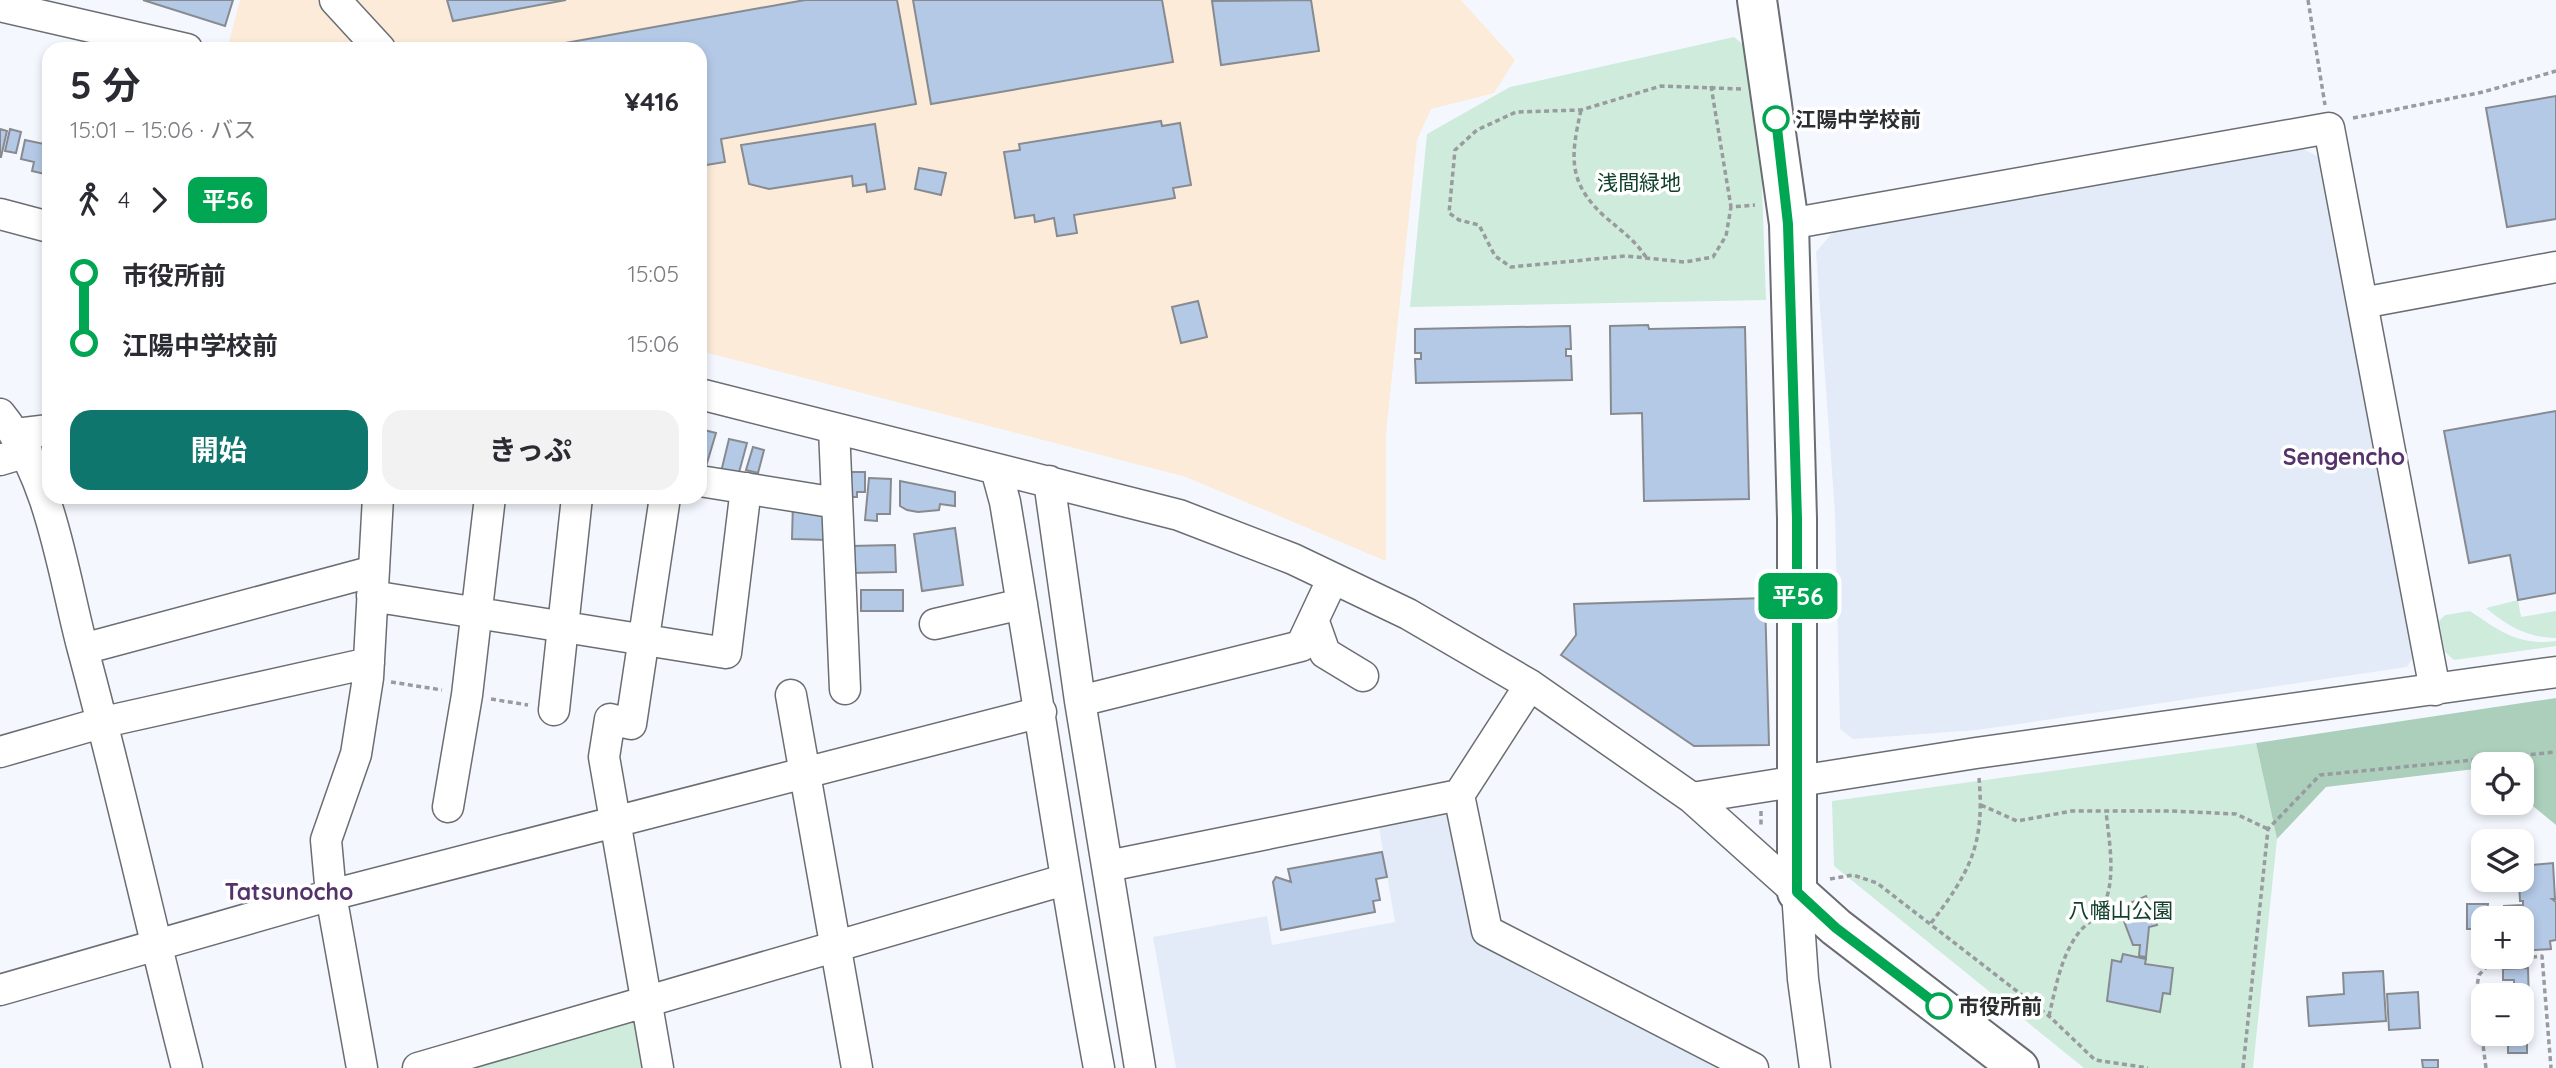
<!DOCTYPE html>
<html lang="ja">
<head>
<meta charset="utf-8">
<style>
  :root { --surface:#fff; --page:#f2f2f3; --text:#2b2b33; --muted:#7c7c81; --accent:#0f766e }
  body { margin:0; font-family:Quicksand,"Noto Sans JP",sans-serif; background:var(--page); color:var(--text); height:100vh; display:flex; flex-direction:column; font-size:26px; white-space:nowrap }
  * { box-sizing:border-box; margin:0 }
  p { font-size:23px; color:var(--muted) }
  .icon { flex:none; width:38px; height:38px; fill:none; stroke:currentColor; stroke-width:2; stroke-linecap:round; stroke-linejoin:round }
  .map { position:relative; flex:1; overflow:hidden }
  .details { position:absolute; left:42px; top:42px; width:665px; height:462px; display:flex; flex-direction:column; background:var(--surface); border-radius:21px; box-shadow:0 4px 10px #0003 }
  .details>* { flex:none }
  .badge { padding:0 14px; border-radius:10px; font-size:24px; line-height:46px }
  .tools { position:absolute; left:2471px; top:752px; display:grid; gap:14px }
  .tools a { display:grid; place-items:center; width:63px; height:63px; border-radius:14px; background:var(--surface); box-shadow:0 4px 10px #0003; font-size:35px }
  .map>.badge { position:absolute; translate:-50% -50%; box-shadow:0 0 0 4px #fff }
  .legs { display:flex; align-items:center; gap:10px; height:77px; padding:0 28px; font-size:23px }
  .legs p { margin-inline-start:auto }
  .summary { display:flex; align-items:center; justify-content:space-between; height:119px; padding:0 28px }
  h1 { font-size:38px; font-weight:700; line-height:52px }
  .primary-button { display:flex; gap:14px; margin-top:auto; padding:14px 28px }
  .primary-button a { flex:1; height:80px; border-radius:21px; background:var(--accent); color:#fff; font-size:28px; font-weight:700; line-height:80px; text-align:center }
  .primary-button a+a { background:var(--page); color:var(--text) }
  ul { padding:0 28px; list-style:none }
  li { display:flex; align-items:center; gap:24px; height:70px; font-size:26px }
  li i { display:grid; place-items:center; width:10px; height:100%; margin:0 9px; background:currentColor }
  li i::after { content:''; width:18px; height:18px; margin:-9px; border:5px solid; border-radius:50%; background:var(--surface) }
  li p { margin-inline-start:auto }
  li:first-child i { background:linear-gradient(#0000 50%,currentColor 0) }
  li:last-child i { background:linear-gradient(currentColor 50%,#0000 0) }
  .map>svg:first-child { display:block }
  .built { fill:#e2ebf7 }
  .industrial { fill:#fbebd8 }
  .green { fill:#cfebdb }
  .forest { fill:#accfbc }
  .building { fill:#b4c9e6; stroke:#878b90; stroke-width:2 }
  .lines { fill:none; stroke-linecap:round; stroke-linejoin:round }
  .minor-casing { stroke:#6a6e73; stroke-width:33 }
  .major-casing { stroke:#6a6e73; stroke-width:42 }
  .path { stroke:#989b9f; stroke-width:3.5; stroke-dasharray:5 3.5; stroke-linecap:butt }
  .minor { stroke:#fff; stroke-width:30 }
  .major { stroke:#fff; stroke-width:38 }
  .line-1-casing { stroke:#fff; stroke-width:16 }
  .line-1 { stroke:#00a651; stroke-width:10 }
  .stop-1-dot { fill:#fff; stroke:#00a651; stroke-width:3.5 }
  .labels { text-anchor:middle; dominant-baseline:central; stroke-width:7; stroke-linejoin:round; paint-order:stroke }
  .stop-label { font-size:21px; font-weight:bold; fill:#2d2e30; stroke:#fff; text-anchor:start }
  .park-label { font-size:21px; fill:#12402c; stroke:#fff }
  .neighbourhood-label { font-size:23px; font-weight:bold; fill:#55326a; stroke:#fff }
</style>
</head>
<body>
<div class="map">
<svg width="2556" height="1068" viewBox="0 0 2556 1068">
  <rect width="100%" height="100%" fill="#f4f8fe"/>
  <path class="built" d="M2300 147 2324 160 2413 657 2407 667 1977 730 1853 739 1840 729 1835 513 1816 252 1833 232Z
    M1454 811 1479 939 1725 1068H1176L1153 937 1267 916 1272 945 1395 922 1378 822Z"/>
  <path class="industrial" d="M240 0H1461L1515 60 1494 93 1431 109 1417 140 1386 433V561L1186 477 700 351V49H238L228 46Z"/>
  <path class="green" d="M1734 37 1745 46 1761 159 1766 300 1410 307 1427 134 1510 87Z
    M2518 600 2521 617 2556 611V638C2528 638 2507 626 2486 608Z
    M2470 611C2500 631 2518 646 2556 641V646L2454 660 2445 652 2439 621 2445 615Z
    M2256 743 2277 839 2253 1068H2084L1834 866 1832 801Z
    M642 1012 651 1068H451Z"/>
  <path class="forest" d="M2556 698V825L2522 797V765H2483V768L2326 787 2277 839 2256 743Z"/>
  <path class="building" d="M143 0H233L225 26Z
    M447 0H566L453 21Z
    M805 0H897L916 104 721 139 725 162 700 166V49H532Z
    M913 0H1162L1173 62 931 104Z
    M1311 0 1319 51 1221 65 1212 1Z
    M2556 96V219L2507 227 2486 108Z
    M1161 121 1162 126 1180 123 1191 185 1173 188 1175 198 1074 215 1077 233 1057 236 1054 218 1035 222 1034 215 1015 218 1004 152 1020 150 1019 144Z
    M875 124 885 189 867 192 866 184 853 186 852 176 769 189 749 184 741 145Z
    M0 129 7 131 1 157H0Z
    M10 129 21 132 16 153 5 151Z
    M25 140 49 145V175L32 171 34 162 21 159Z
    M919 168 946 173 941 195 915 189Z
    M1198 301 1207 337 1181 343 1172 307Z
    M1648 325 1649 329 1745 327 1749 499 1644 501 1642 413 1611 414 1610 326Z
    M1570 326 1571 349H1566V356H1571L1572 380 1416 383 1415 359H1421V353H1415V329Z
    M2556 411V593L2518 600 2510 555 2469 563 2444 431Z
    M700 429 716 433 704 473 700 472Z
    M729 439 747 443 738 476 721 472Z
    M753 447 764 450 758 473 746 470Z
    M844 472H865V492H857V497H843Z
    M869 478 891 479 890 514H877V521L865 520Z
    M900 481 955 492V506L940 504 939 510 918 512 907 510 900 506Z
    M793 501 829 508 828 540 792 539Z
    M955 528 963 585 922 591 914 534Z
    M895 545 896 572 851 573 850 546Z
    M861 590H903V611H861Z
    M1765 598 1769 745 1694 746 1561 655 1576 635 1574 604Z
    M1382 852 1387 877 1376 879 1380 900 1373 901 1375 912 1281 930 1273 882 1276 877 1291 882 1288 869Z
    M2553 863 2555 899H2552L2556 902V940L2550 941 2551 949 2522 951V919H2505L2504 906 2523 905V901H2520L2519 880H2522V866Z
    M2146 896 2157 925 2149 927 2146 957 2139 956 2140 945H2133L2119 908Z
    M2467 904H2488L2483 934H2474V929H2467Z
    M2123 954 2146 959 2145 964 2173 968 2170 994 2163 993 2160 1012 2107 1001 2112 960 2121 962Z
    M2528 968 2529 1004H2522V996H2514V980H2503V969Z
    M2383 971 2386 1021 2309 1026 2307 997 2344 994 2343 973Z
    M2418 992 2420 1028 2389 1030 2387 994Z
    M2508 1040H2527V1053H2508Z
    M2422 1060H2438V1068H2423Z"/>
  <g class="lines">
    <defs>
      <path id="minor" d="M335 0 380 49
        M0 6 187 49
        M0 214 49 227
        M1789 224 2329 128 2435 690
        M2362 303 2556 267
        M700 394 1179 515 1293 559 1408 614 1530 685 1692 798 1797 892 1803 979 1815 1068
        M0 414C51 477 62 569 82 646 120 786 151 927 187 1068
        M834 428 845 689
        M16 434 49 430
        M0 460 27 452
        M996 469 1005 502C1037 691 1064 880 1099 1068
        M700 481 837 503
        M1049 481 1080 701 1140 1068
        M372 596 726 653 746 488
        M1314 622 1325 653 1363 676
        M935 624 1022 604
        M83 649 374 571
        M791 695 857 1068
        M1080 701 1301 646 1333 578
        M554 710 577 497
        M0 752 104 722 369 663
        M1459 795 1530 685
        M1692 798 1976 753 2556 672
        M448 807 467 695 490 497
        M1108 866 1459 795 1487 931 1753 1068
        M0 990 331 895 1041 712
        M362 1068 331 895 326 840 356 754 368 678 378 497
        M418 1068 1064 880
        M658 1068 604 757 610 719 631 724 665 497"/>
      <path id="major" d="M1757 0 1789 224 1797 519V892L1836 927 2019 1068"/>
    </defs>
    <use href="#minor" class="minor-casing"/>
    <use href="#major" class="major-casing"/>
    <path class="path" d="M2308 0 2325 105
      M1711 86 1731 207
      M1741 89 1661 86 1581 110 1516 112 1477 130 1455 150 1449 213 1459 220 1479 225 1495 256 1511 267 1626 256 1685 262 1713 257 1726 236 1731 207 1755 205
      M1581 110C1571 155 1567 181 1603 215 1621 231 1632 237 1646 257
      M2353 118 2483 92 2556 71
      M391 682 442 690
      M491 699 528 705
      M1981 805 2017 821 2072 811H2172L2236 814 2268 829
      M1761 811V827
      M1830 879 1853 875 1877 883 2049 1016 2095 1060 2148 1068
      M1931 923C1970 872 1985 844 1979 778
      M2049 1016C2056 986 2061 955 2080 931 2086 924 2095 919 2100 912 2118 884 2109 842 2106 811
      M2243 1068 2268 829 2320 775 2556 752
      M2486 1068 2476 991 2479 975 2491 962 2542 956 2551 1068"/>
    <use href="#minor" class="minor"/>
    <use href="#major" class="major"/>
  </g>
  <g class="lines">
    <defs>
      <path id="line-1" d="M1776 119 1788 224 1797 519V892L1836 928 1939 1006"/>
    </defs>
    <use href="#line-1" class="line-1-casing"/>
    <use href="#line-1" class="line-1"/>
  </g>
  <g class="stop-1-dot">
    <circle cx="1776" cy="119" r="12"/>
    <circle cx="1939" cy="1006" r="12"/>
  </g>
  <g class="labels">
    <g class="stop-label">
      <text x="1795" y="119">江陽中学校前</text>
      <text x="1958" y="1006">市役所前</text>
    </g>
    <g class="park-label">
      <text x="1639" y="182">浅間緑地</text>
      <text x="2121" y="910">八幡山公園</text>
    </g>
    <g class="neighbourhood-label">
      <text x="2344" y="456">Sengencho</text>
      <text x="289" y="891">Tatsunocho</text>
    </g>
  </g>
</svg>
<div class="tools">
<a><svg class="icon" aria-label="locate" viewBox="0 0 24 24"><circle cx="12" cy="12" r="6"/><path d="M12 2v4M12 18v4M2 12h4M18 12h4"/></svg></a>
<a><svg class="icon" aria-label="layers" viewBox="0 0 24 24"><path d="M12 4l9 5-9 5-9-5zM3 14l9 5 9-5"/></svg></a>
<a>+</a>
<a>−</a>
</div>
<b class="badge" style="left:1798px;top:596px;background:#00a651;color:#fff">平56</b>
<section class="details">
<div class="summary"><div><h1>5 分</h1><p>15:01 – 15:06 · バス</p></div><b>¥416</b></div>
<div class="legs"><svg class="icon" aria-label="walk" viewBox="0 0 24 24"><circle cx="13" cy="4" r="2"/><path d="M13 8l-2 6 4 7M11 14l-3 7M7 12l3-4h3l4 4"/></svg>4<svg class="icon" aria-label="forward" viewBox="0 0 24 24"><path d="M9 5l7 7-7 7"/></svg><b class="badge" style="background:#00a651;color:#fff">平56</b></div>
<ul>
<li><i style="color:#00a651"></i><b>市役所前</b><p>15:05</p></li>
<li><i style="color:#00a651"></i><b>江陽中学校前</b><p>15:06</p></li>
</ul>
<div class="primary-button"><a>開始</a><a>きっぷ</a></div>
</section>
</div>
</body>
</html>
